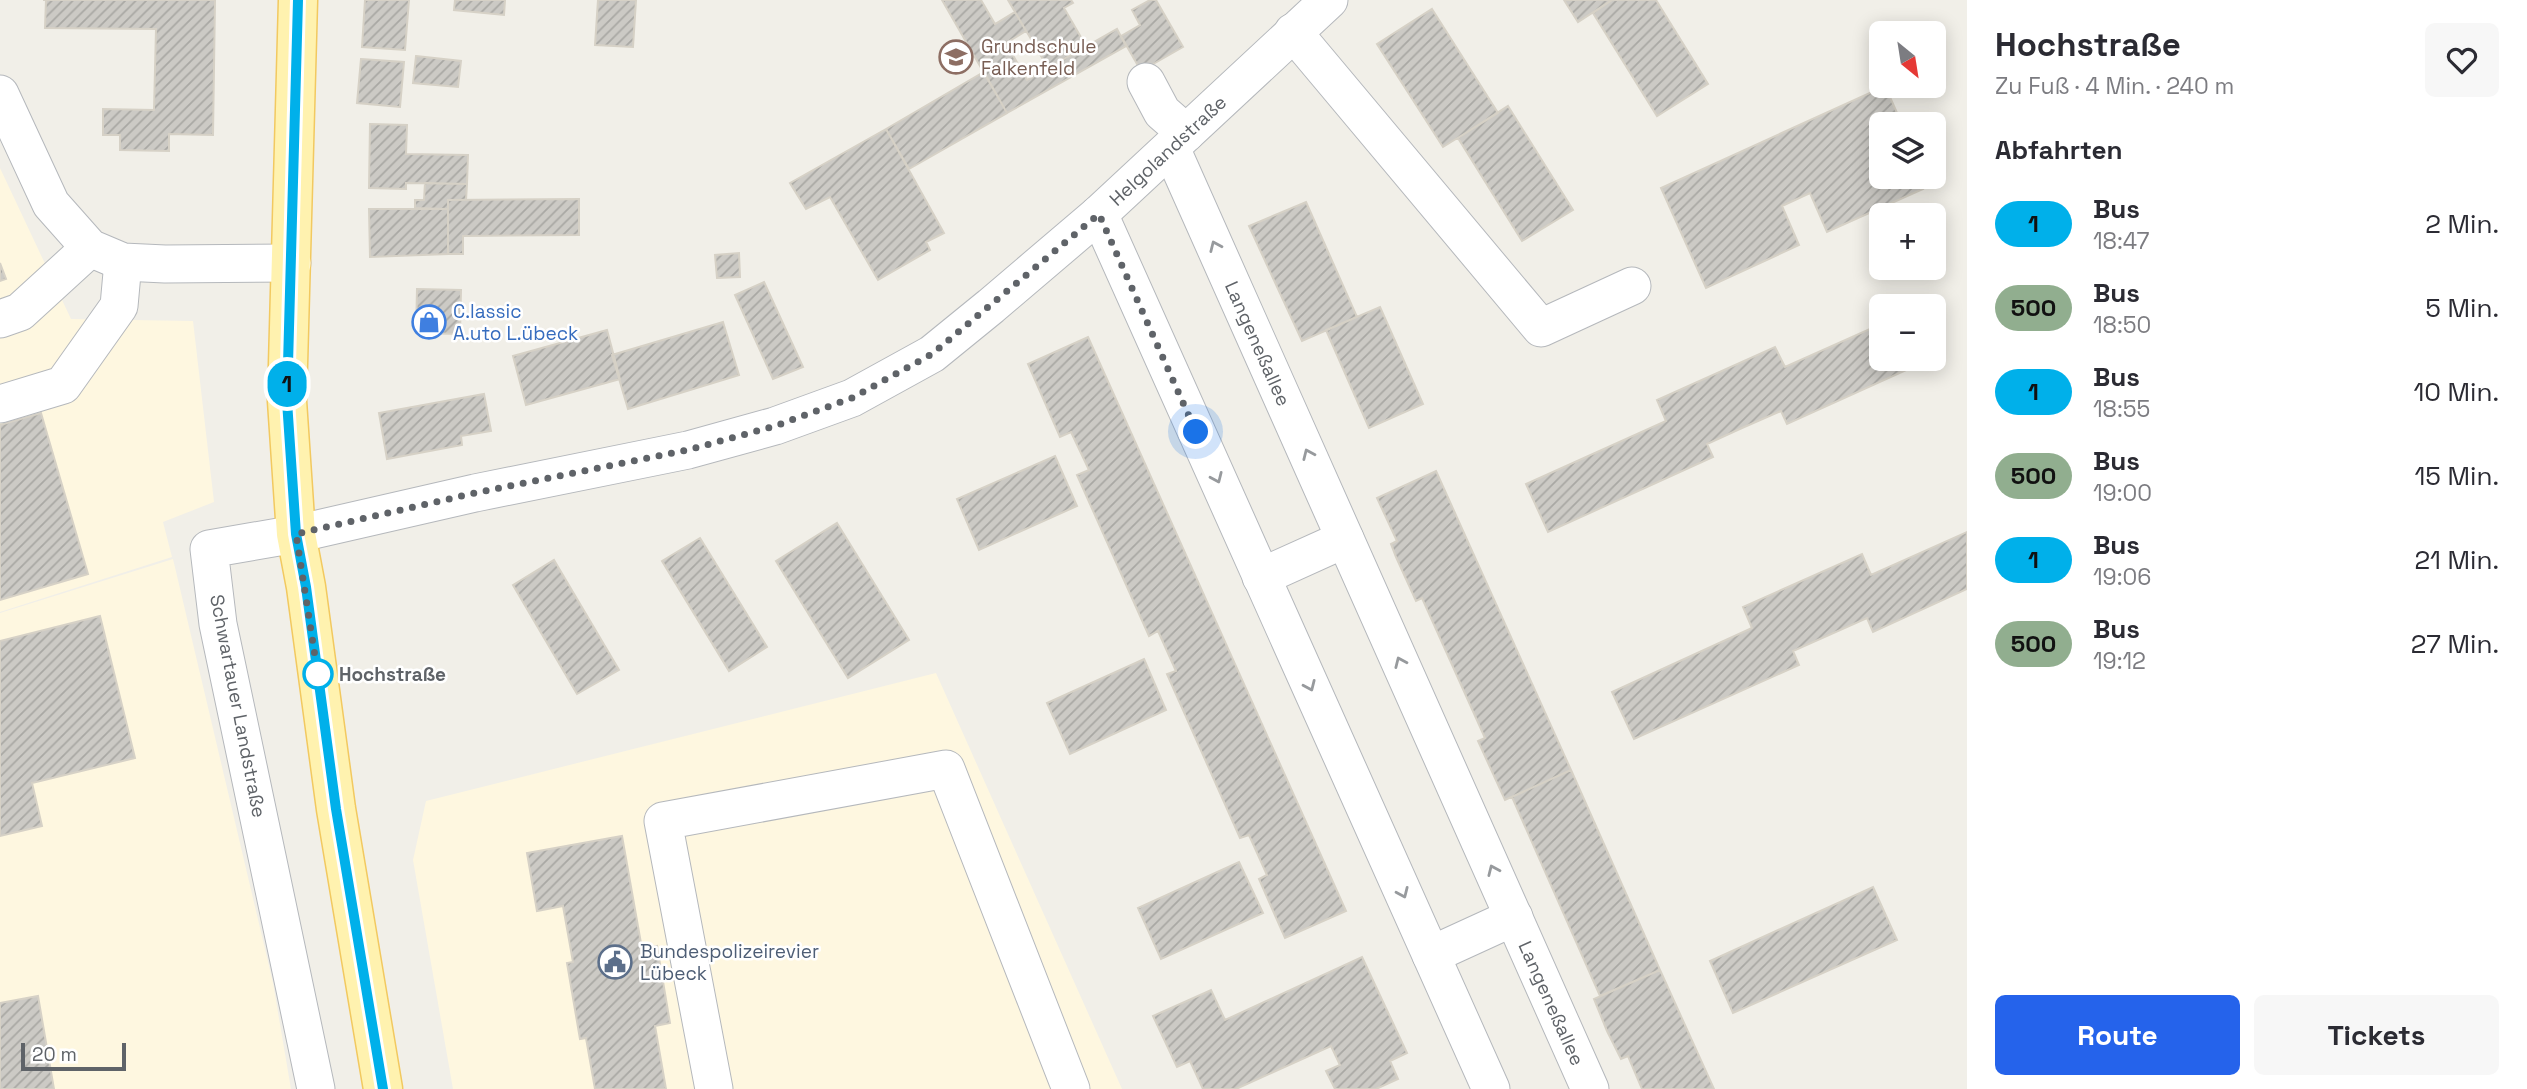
<!DOCTYPE html>
<html lang="de">
<head>
<meta charset="utf-8">
<style>
  :root { --surface:#fff; --page:#f7f7f7; --text:#2b2b33; --muted:#7c7c81; --accent:#2563eb }
  body { margin:0; font-family:"Space Grotesk",sans-serif; background:var(--page); color:var(--text); height:100vh; display:flex; flex-direction:column; font-size:26px; white-space:nowrap }
  * { box-sizing:border-box; margin:0 }
  p { font-size:23px; color:var(--muted) }
  .icon { flex:none; width:38px; height:38px; fill:none; stroke:currentColor; stroke-width:2; stroke-linecap:round; stroke-linejoin:round }
  .map { position:relative; flex:1; overflow:hidden }
  .panel { display:flex; flex-direction:column; background:var(--surface); width:560px }
  .panel>* { flex:none }
  .badge { padding:0 14px; border-radius:23px; font-size:24px; line-height:46px }
  .needle { width:46px; rotate:150deg }
  .buttons { position:absolute; left:1869px; top:21px; display:grid; gap:14px }
  .buttons a { display:grid; place-items:center; width:77px; height:77px; border-radius:10px; background:var(--surface); box-shadow:0 4px 18px #0003; font-size:35px }
  .scale { position:absolute; left:21px; bottom:18px; width:105px; box-sizing:border-box; padding-left:7px; border:4px solid #5f6368; border-top:0; font-size:19px; line-height:24px; white-space:nowrap; color:#5f6368; -webkit-text-stroke:5px #fff; paint-order:stroke }
  .you { position:absolute; width:35px; height:35px; margin:-18px; border:5px solid #fff; border-radius:50%; background:#1a73e8; box-shadow:0 0 0 10px #1a73e833 }
  .map>.badge { position:absolute; translate:-50% -50%; box-shadow:0 0 0 4px #fff }
  h2 { padding:0 28px; font-size:26px; line-height:63px }
  .round { display:grid; place-items:center; flex:none; width:74px; height:74px; border-radius:10px; background:var(--page) }
  .head { display:flex; align-items:center; justify-content:space-between; height:119px; padding:0 28px }
  h1 { font-size:33px; font-weight:600; line-height:52px }
  .button { display:flex; gap:14px; margin-top:auto; padding:14px 28px }
  .button a { flex:1; height:80px; border-radius:10px; background:var(--accent); color:#fff; font-size:28px; font-weight:600; line-height:80px; text-align:center }
  .button a+a { background:var(--page); color:var(--text) }
  ul { padding:0; list-style:none }
  li { display:flex; align-items:center; gap:21px; height:84px; padding:0 28px }
  li div { flex:1 }
  li b { display:block; font-size:26px }
  li em { font-style:normal }
  li .badge { min-width:77px; font-weight:700; text-align:center }
  main { display:flex; flex:1; min-height:0 }
  .map>svg:first-child { display:block }
  .commercial { fill:#fef7e0 }
  .building { fill:url(#building-hatch); stroke:#d6d1c6; stroke-width:2 }
  .lines { fill:none; stroke-linecap:round; stroke-linejoin:round }
  .minor-casing { stroke:#b5b8bc; stroke-width:39 }
  .major-casing { stroke:#f2c960; stroke-width:41 }
  .minor { stroke:#fff; stroke-width:37 }
  .major { stroke:#fff2af; stroke-width:38 }
  .oneway { stroke:#979a9d }
  .line-casing { stroke:#fff; stroke-width:16 }
  .line { stroke:#00b0ea; stroke-width:10 }
  .walk { stroke:#5f6368; stroke-width:7; stroke-dasharray:0 12.6 }
  .stop-dot { fill:#fff; stroke:#00b0ea; stroke-width:3.5 }
  .labels { text-anchor:middle; dominant-baseline:central; stroke-width:5; stroke-linejoin:round; paint-order:stroke }
  .education-label { font-size:19px; fill:#785e54; stroke:#fff; text-anchor:start }
  .street-label { font-size:19px; fill:#5f6368; stroke:#fff }
  .shop-label { font-size:19px; fill:#366cbe; stroke:#fff; text-anchor:start }
  .stop-label { font-size:19px; font-weight:bold; fill:#5f6368; stroke:#fff; text-anchor:start }
  .service-label { font-size:19px; fill:#4e5e75; stroke:#fff; text-anchor:start }
</style>
</head>
<body>
<main>
<div class="map">
<svg width="1967" height="1089" viewBox="0 0 1967 1089">
  <defs>
    <pattern id="building-hatch" width="6" height="6" patternUnits="userSpaceOnUse" patternTransform="scale(1.75)"><rect width="6" height="6" fill="#cccac5"/><path d="M-1 1l2-2M0 6l6-6M5 7l2-2" fill="none" stroke="#a9a8a4"/></pattern>
  </defs>
  <rect width="100%" height="100%" fill="#f1efe8"/>
  <path class="commercial" d="M0 168 71 319 193 321 214 502 163 522 172 557 0 612Z
    M173 559 273 983 291 1089H0V613Z
    M936 673 1122 1089H453L413 860 426 801Z"/>
  <path class="building" d="M43 0H215L213 135 169 134V151L120 150V135H103V109L154 110 156 29 45 28 46 0Z
    M365 0H409L405 50 362 47Z
    M455 0H505L504 15 454 10Z
    M598 0H636L633 47 595 45Z
    M942 0H981L995 24 1015 12 1026 31 1006 43 1027 80 1117 29 1126 46 1007 113Z
    M1008 0H1071L1073 3 1064 8 1086 46 1048 68Z
    M1150 0H1156L1183 47 1141 71 1121 36 1140 25 1132 10Z
    M1564 0H1612L1578 22Z
    M1612 0H1656L1708 84 1657 116 1593 13Z
    M1432 9 1498 113 1443 147 1377 44Z
    M416 56 461 61 458 87 413 83Z
    M361 59 404 62 400 107 357 103Z
    M984 72 1007 113 909 169 886 129Z
    M1885 86 1902 124H1881V177H1917L1923 189 1827 232 1810 193 1795 200 1782 206 1799 245 1706 288 1661 188Z
    M1508 106 1573 210 1522 241 1458 138Z
    M370 124 407 125 406 154 468 155 467 184 406 183V189L369 188Z
    M886 129 944 233 926 242 930 250 878 280 830 197 806 209 790 183Z
    M425 183 467 184 466 200H448V209L415 208V200H424Z
    M579 199V235L463 236V254H448V200Z
    M1306 202 1357 317 1302 341 1249 226Z
    M369 209H448V254L370 257Z
    M739 253 740 277 717 278 715 255Z
    M0 263 6 279 0 281Z
    M764 282 803 367 773 379 735 295Z
    M417 289 461 290 460 334 416 333Z
    M1380 307 1423 404 1369 428 1326 330Z
    M723 322 739 375 628 409 612 355Z
    M1881 324V359H1910L1913 367 1787 424 1781 411 1742 428 1707 444 1713 457 1548 532 1526 484 1666 421 1657 400 1775 347 1785 367Z
    M607 330 620 379 526 405 513 356Z
    M1088 337 1346 911 1285 938 1259 879 1267 875 1249 835 1240 838 1167 674 1176 671 1158 631 1149 636 1077 475 1089 470 1071 432 1060 437 1028 364Z
    M484 394 491 431 461 436 462 445 387 459 379 413Z
    M41 413 88 574 0 600V425Z
    M1055 456 1077 506 979 550 957 499Z
    M1436 471 1571 770 1505 800 1478 741 1485 738 1422 598 1416 601 1396 557 1391 544 1397 541 1377 498Z
    M837 523 909 640 848 678 776 561Z
    M1967 532V589L1873 632 1867 618 1793 651 1799 665 1634 739 1612 692 1752 628 1743 607 1862 554 1871 575Z
    M700 538 767 647 729 671 662 561Z
    M554 560 619 670 577 694 513 585Z
    M100 616 135 758 32 783 42 826 0 836V641Z
    M1144 659 1166 710 1070 754 1047 703Z
    M1571 770 1660 970 1600 996 1512 797Z
    M622 836 642 949 657 946 670 1023 655 1026 666 1089H595L586 1038 580 1039 567 963 573 962 563 906 537 911 527 853Z
    M1239 862 1263 913 1161 959 1138 908Z
    M1873 887 1897 940 1733 1013 1710 961Z
    M1362 957 1407 1053 1390 1061 1398 1079 1376 1089H1335L1326 1071 1340 1065 1331 1046 1236 1089H1203L1190 1061 1177 1067 1153 1016 1211 990 1225 1020Z
    M1660 970 1714 1089H1642L1628 1056 1621 1059 1607 1031 1594 999Z
    M38 996 54 1089H0V1003Z"/>
  <g class="lines">
    <defs>
      <g id="minor">
        <path d="M1293 32 1541 328 1632 286"/>
        <path d="M1146 82 1162 112 1186 133"/>
        <path d="M0 94 51 204 90 248 123 262 165 264 292 263"/>
        <path id="s1" d="M1171 148 1590 1089"/>
        <path d="M1099 214 1491 1089"/>
        <path d="M0 319 20 312 90 248"/>
        <path d="M0 404 63 385 119 306 123 262"/>
        <path d="M1261 577 1345 539"/>
        <path d="M1431 955 1514 917"/>
        <path id="s2" d="M316 1089 218 624 209 549 296 534 475 493 688 450 775 426 852 398 932 354 991 306 1099 214 1329 0"/>
        <path d="M714 1089 663 821 946 769 1071 1089"/>
      </g>
      <path id="major" d="M298 0 287 401 296 534 306 587 336 809 383 1089"/>
    </defs>
    <use href="#minor" class="minor-casing"/>
    <use href="#major" class="major-casing"/>
    <use href="#minor" class="minor"/>
    <use href="#major" class="major"/>
  </g>
  <defs><path id="oneway-chevron" d="M-2-3.5L2.5 0L-2 3.5" fill="none" stroke-width="1.6" stroke-linecap="round" stroke-linejoin="round" transform="scale(1.75)"/></defs>
  <g class="oneway">
    <use href="#oneway-chevron" transform="translate(1215 246) rotate(-114)"/>
    <use href="#oneway-chevron" transform="translate(1308 454) rotate(-114)"/>
    <use href="#oneway-chevron" transform="translate(1217 478) rotate(66)"/>
    <use href="#oneway-chevron" transform="translate(1400 662) rotate(-114)"/>
    <use href="#oneway-chevron" transform="translate(1310 686) rotate(66)"/>
    <use href="#oneway-chevron" transform="translate(1493 870) rotate(-114)"/>
    <use href="#oneway-chevron" transform="translate(1403 893) rotate(66)"/>
  </g>
  <g class="lines">
    <defs>
      <path id="line" d="M298 0 287 401 296 534 306 587 336 809 383 1089"/>
    </defs>
    <use href="#line" class="line-casing"/>
    <use href="#line" class="line"/>
    <path class="walk" d="M318 674 319 682 296 534 475 493 688 450 775 426 852 398 932 354 1099 214 1196 432"/>
  </g>
  <defs>
    <symbol id="school-ring" viewBox="-11 -11 22 22"><circle r="9.5" fill="#fff" stroke="#8d6e63" stroke-width="1.5"/><path d="M0-5L7-2L0 1L-7-2ZM-4 1L0 2.5L4 1V4Q0 6-4 4Z" fill="#8d6e63"/></symbol>
    <symbol id="shop-ring" viewBox="-11 -11 22 22"><circle r="9.5" fill="#fff" stroke="#3f7fe0" stroke-width="1.5"/><path d="M-5-2.5h2.3a2.7 3.5 0 0 1 5.4 0H5L5.5 6h-11ZM-1.5-2.5h3a1.5 2.3 0 0 0-3 0Z" fill="#3f7fe0"/></symbol>
    <symbol id="civic-ring" viewBox="-11 -11 22 22"><circle r="9.5" fill="#fff" stroke="#5c6f8a" stroke-width="1.5"/><path d="M-.6-6.5H3V-4.5H.6V-3L4-1V1h2V6H-6V1h2V-1L-.6-3ZM-1.2 2.5V6h2.4V2.5Z" fill="#5c6f8a"/></symbol>
  </defs>
  <g fill-rule="evenodd">
    <use href="#school-ring" x="937" y="38" width="38" height="38"/>
    <use href="#shop-ring" x="410" y="303" width="38" height="38"/>
    <use href="#civic-ring" x="596" y="943" width="38" height="38"/>
  </g>
  <circle class="stop-dot" cx="318" cy="674" r="14"/>
  <g class="labels">
    <g class="education-label">
      <text x="981" y="46">Grundschule<tspan x="981" dy="22">Falkenfeld</tspan></text>
    </g>
    <g class="street-label">
      <text stroke="none"><textPath href="#s2" startOffset="1615">Helgolandstraße</textPath></text>
      <text stroke="none"><textPath href="#s1" startOffset="214">Langeneßallee</textPath></text>
      <text transform="translate(238 706) rotate(79)">Schwartauer Landstraße</text>
      <text stroke="none"><textPath href="#s1" startOffset="936">Langeneßallee</textPath></text>
    </g>
    <g class="shop-label">
      <text x="453" y="311">C.lassic<tspan x="453" dy="22">A.uto L.übeck</tspan></text>
    </g>
    <g class="stop-label">
      <text x="339" y="674">Hochstraße</text>
    </g>
    <g class="service-label">
      <text x="640" y="951">Bundespolizeirevier<tspan x="640" dy="22">Lübeck</tspan></text>
    </g>
  </g>
</svg>
<div class="buttons">
<a><svg class="needle" viewBox="-14 -14 28 28"><path d="M0-13l5 13h-10z" fill="#e53935"/><path d="M0 13l5-13h-10z" fill="#7c7c81"/></svg></a>
<a><svg class="icon" aria-label="layers" viewBox="0 0 24 24"><path d="M12 4l9 5-9 5-9-5zM3 14l9 5 9-5"/></svg></a>
<a>+</a>
<a>−</a>
</div>
<div class="scale">20 m</div>
<div class="you" style="left:1196px;top:432px"></div>
<b class="badge" style="left:287px;top:384px;background:#00b0ea;color:#111">1</b>
</div>
<section class="panel">
<div class="head"><div><h1>Hochstraße</h1><p>Zu Fuß · 4 Min. · 240 m</p></div><a class="round"><svg class="icon" aria-label="heart" viewBox="0 0 24 24"><path d="M12 20l-8-8c-3-5 5-10 8-4 3-6 11-1 8 4z"/></svg></a></div>
<h2>Abfahrten</h2>
<ul>
<li><span class="badge" style="background:#00b0ea;color:#111">1</span><div><b>Bus</b><p>18:47</p></div><em>2 Min.</em></li>
<li><span class="badge" style="background:#91ae8f;color:#111">500</span><div><b>Bus</b><p>18:50</p></div><em>5 Min.</em></li>
<li><span class="badge" style="background:#00b0ea;color:#111">1</span><div><b>Bus</b><p>18:55</p></div><em>10 Min.</em></li>
<li><span class="badge" style="background:#91ae8f;color:#111">500</span><div><b>Bus</b><p>19:00</p></div><em>15 Min.</em></li>
<li><span class="badge" style="background:#00b0ea;color:#111">1</span><div><b>Bus</b><p>19:06</p></div><em>21 Min.</em></li>
<li><span class="badge" style="background:#91ae8f;color:#111">500</span><div><b>Bus</b><p>19:12</p></div><em>27 Min.</em></li>
</ul>
<div class="button"><a>Route</a><a>Tickets</a></div>
</section>
</main>
</body>
</html>
